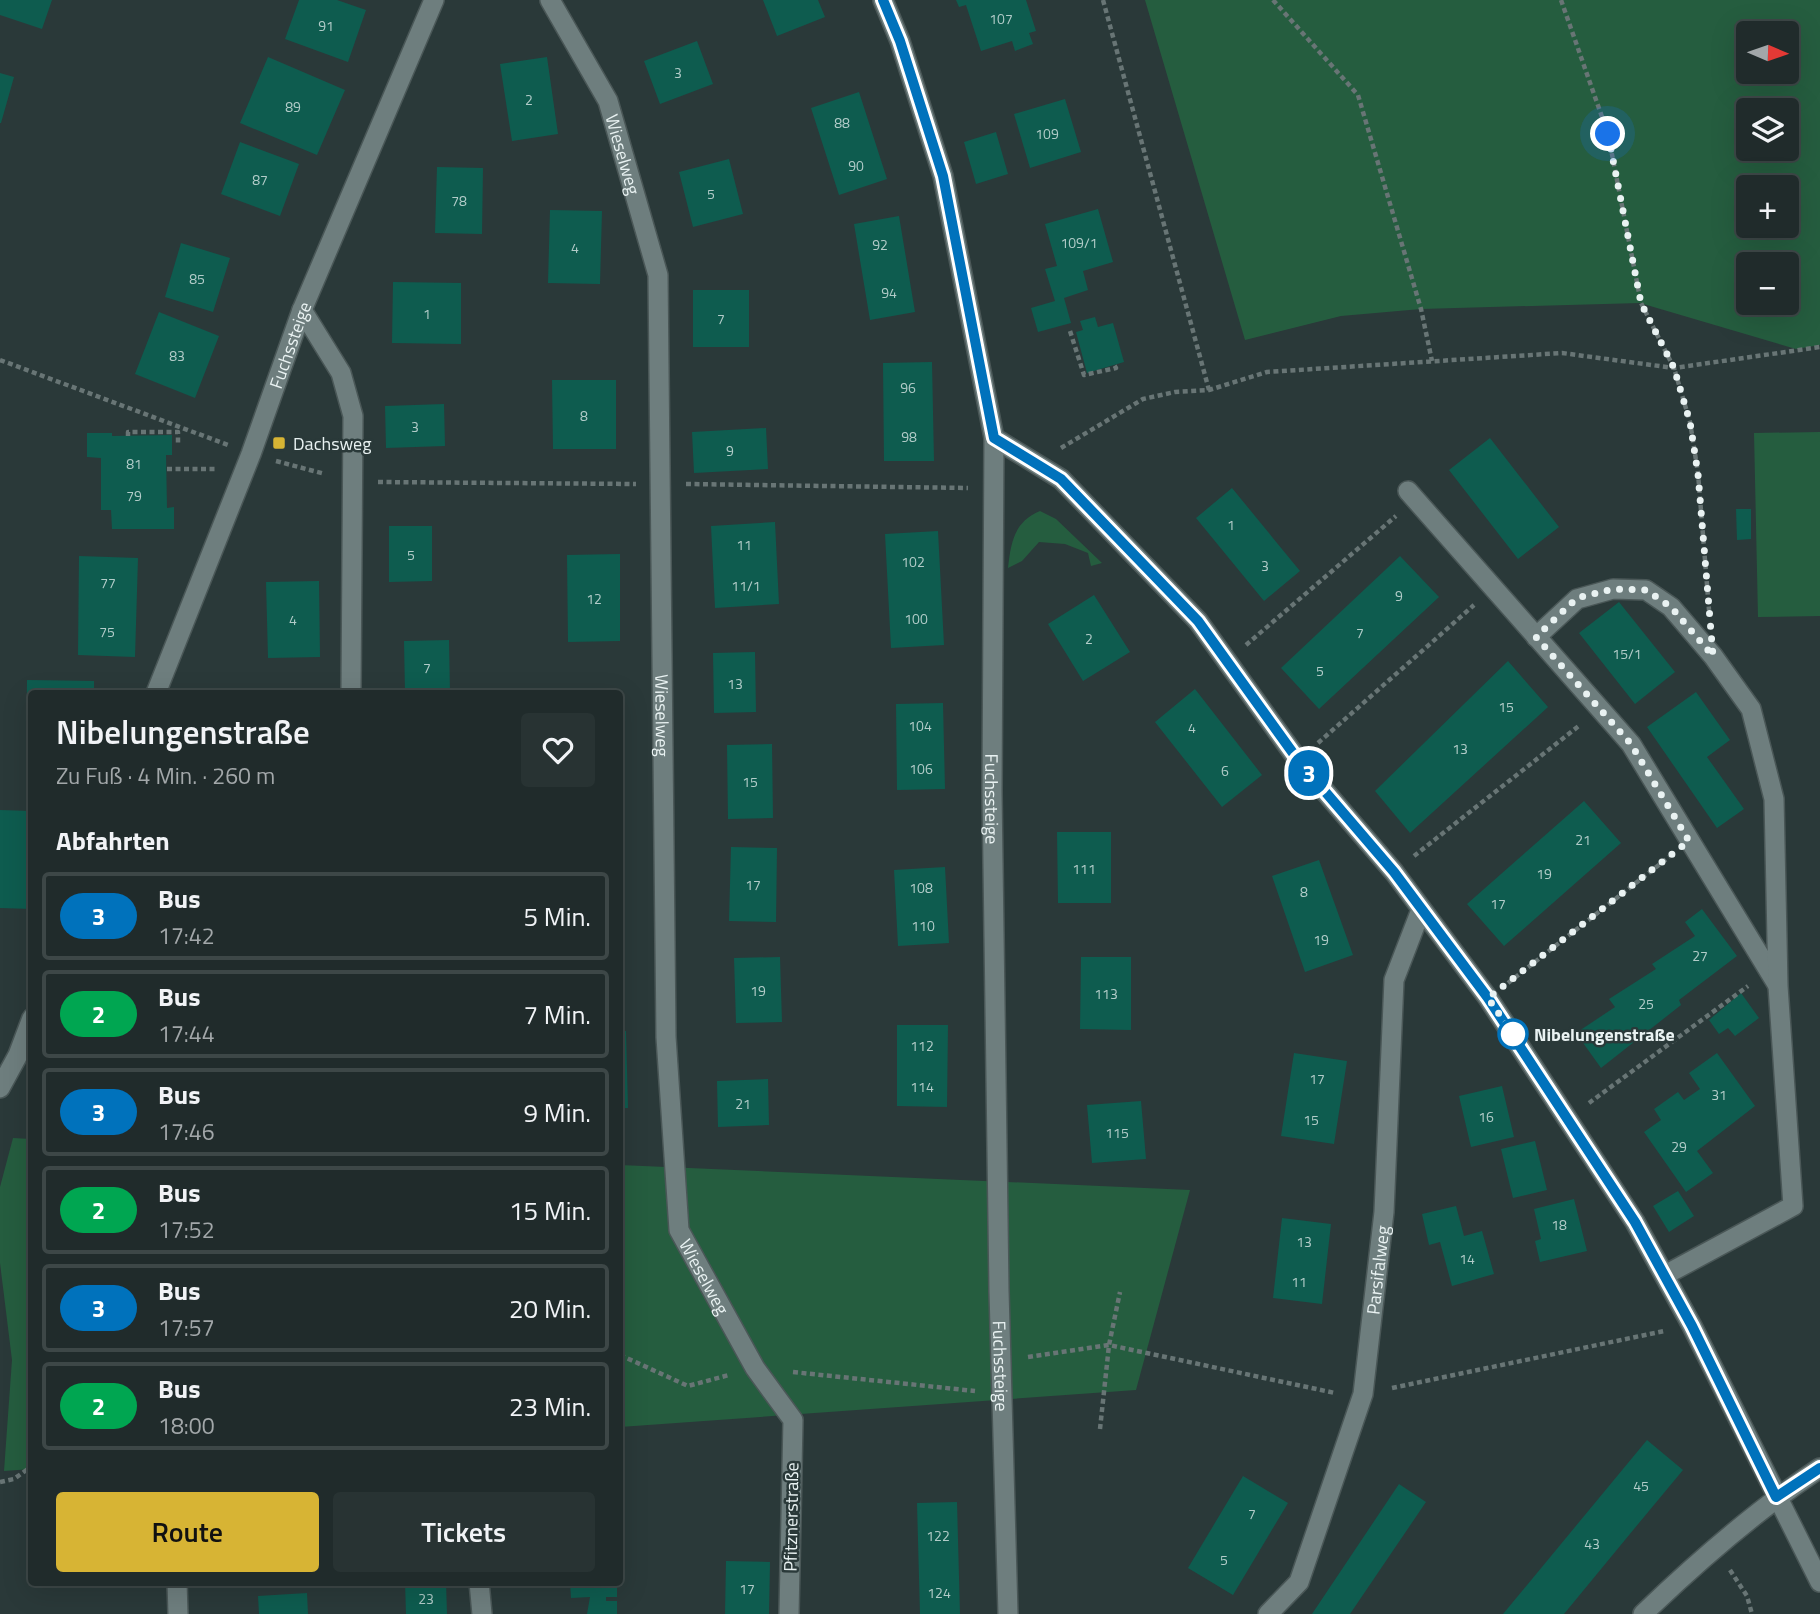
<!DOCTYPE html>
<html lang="de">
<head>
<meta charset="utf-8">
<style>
  :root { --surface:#202b2b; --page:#283333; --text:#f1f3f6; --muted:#a2a7a9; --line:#3d4747; --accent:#d7b434 }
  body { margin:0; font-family:"Titillium Web",sans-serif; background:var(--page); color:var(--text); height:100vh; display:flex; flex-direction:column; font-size:26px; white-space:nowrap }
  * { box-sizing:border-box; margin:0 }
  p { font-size:23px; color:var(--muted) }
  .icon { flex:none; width:38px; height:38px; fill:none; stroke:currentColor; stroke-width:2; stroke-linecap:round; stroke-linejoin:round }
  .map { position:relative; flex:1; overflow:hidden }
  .sheet { position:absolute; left:28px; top:690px; width:595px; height:896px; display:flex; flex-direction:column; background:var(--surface); border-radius:7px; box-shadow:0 7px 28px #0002,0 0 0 2px var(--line) }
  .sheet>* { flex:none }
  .badge { padding:0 14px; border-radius:23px; font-size:24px; line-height:46px }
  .needle { width:46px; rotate:92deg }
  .controls { position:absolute; left:1736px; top:21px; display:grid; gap:14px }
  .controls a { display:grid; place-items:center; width:63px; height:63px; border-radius:7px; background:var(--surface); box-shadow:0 7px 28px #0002,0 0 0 2px var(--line); font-size:35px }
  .you { position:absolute; width:35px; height:35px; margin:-18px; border:5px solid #fff; border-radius:50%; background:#1a73e8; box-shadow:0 0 0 10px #1a73e833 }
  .map>.badge { position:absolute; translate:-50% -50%; box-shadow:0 0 0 4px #fff }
  h2 { padding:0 28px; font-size:26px; line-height:63px }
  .round { display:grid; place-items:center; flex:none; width:74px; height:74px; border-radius:7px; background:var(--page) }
  .head { display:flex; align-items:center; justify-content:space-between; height:119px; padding:0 28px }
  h1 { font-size:33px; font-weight:600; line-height:52px }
  .cta { display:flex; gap:14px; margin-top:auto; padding:14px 28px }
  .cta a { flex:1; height:80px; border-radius:7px; background:var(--accent); color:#111; font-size:28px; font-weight:600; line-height:80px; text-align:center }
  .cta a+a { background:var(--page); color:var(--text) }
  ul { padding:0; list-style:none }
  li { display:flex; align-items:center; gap:21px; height:88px; margin:0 14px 10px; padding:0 14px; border:4px solid var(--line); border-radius:7px }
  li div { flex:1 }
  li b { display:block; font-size:26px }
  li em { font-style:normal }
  li .badge { min-width:77px; font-weight:700; text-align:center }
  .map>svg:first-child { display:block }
  .green { fill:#255d3f; fill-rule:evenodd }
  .building { fill:#0e5c4f }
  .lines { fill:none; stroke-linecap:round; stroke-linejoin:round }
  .minor-casing { stroke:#4a5757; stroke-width:22 }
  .path { stroke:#687575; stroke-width:4.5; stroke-dasharray:5 3.5; stroke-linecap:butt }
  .minor { stroke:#6e7e7e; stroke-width:19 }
  .line-casing { stroke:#fff; stroke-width:16 }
  .line { stroke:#0072bc; stroke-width:10 }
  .walk { stroke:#e9f2f2; stroke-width:7; stroke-dasharray:0 12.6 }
  .poi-dot { fill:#d7b434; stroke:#2a3939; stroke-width:2.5 }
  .stop-dot { fill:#fff; stroke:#0072bc; stroke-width:3.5 }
  .labels { text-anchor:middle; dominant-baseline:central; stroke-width:5; stroke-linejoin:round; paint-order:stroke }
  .number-label { font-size:14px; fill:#b2ccc9 }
  .street-label { font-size:18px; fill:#e9f2f2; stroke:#2a3939 }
  .poi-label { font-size:18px; fill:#e9f2f2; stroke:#2a3939; text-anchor:start }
  .stop-label { font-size:18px; font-weight:bold; fill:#e9f2f2; stroke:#2a3939; text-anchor:start }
</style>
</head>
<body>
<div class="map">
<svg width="1820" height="1614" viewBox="0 0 1820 1614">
  <rect width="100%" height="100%" fill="#2a3939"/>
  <path class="green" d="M1145 0H1820V345L1796 349 1640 303 1421 309 1341 316 1245 340ZM1748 33H1787V72H1748ZM1748 110H1787V149H1748ZM1787 187V226H1748V187ZM1748 264H1787V303H1748Z
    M1820 432V616L1758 617 1754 433Z
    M1040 511 1056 519 1102 563 1091 566 1088 553 1065 544 1039 542 1022 561 1008 568C1011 542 1014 522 1040 511Z
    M13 1138 31 1139 32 1469 4 1471 12 1360 0 1263V1187Z
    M620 1165 1190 1190 1136 1390 620 1427Z"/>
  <path class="building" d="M0 0H52L42 29 0 15Z
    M299 0H337L366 10 348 62 285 39Z
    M763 0H818L825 17 777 36Z
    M956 0H1026L1036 31 1029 33 1033 44 1015 51 1012 41 981 51 966 5 959 7Z
    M697 41 713 84 660 104 644 61Z
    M268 57 345 90 317 155 240 123Z
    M547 57 558 134 512 141 500 64Z
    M0 73 14 77 1 123H0Z
    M859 92 887 179 839 195 811 108Z
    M1065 99 1081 152 1030 168 1014 114Z
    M996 132 1008 174 976 184 964 142Z
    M240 142 299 164 280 216 221 194Z
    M729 159 743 214 693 227 679 172Z
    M437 167 483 168 482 234 435 233Z
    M1098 209 1113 262 1083 271 1088 290 1064 298 1071 323 1038 332 1031 308 1055 301 1045 269 1057 266 1045 224Z
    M550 210 602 211 600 284 548 283Z
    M899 216 915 312 870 320 854 224Z
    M181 243 230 258 213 312 165 297Z
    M393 282 461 283V344L392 343Z
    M693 290H749V347H693Z
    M159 312 219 336 195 398 135 374Z
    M1095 317 1098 327 1113 323 1124 362 1087 373 1076 332 1083 330 1080 321Z
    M932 362 934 461H884L883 363Z
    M552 380H616V449H553Z
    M444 404 445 446 386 448 385 406Z
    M766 428 768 469 694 473 692 432Z
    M87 433H112V436L172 435V455H166L167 508 174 507V529H112L111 510H101V458L87 457Z
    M1490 438 1559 527 1518 559 1449 470Z
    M1232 488 1300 571 1264 601 1196 518Z
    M1736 509H1751V539L1737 540Z
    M775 522 779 604 715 608 711 526Z
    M389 526H432V581L389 582Z
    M938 531 944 645 891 648 885 534Z
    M620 554V641L568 642 567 555Z
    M79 556 138 558 135 657 78 655Z
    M1400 556 1439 597 1319 709 1281 668Z
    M319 581 320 657 268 658 266 582Z
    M1094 595 1130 652 1083 681 1048 624Z
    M1619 602 1675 672 1635 704 1579 633Z
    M449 640 450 693H405L404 641Z
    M755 652 756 712 714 713 713 653Z
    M1508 661 1548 707 1410 833 1375 791Z
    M27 680 94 681V693H32V779H26Z
    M1195 689 1262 775 1222 807 1155 722Z
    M1696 692 1730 740 1707 757 1744 809 1717 828 1647 727Z
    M943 703 945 789 897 790 896 704Z
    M772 744 773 818 728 819 727 745Z
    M620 749H622L623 808H620Z
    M1584 801 1621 843 1504 946 1467 904Z
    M0 810 32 811V909L0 908Z
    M1057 832H1111V903H1058Z
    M731 847 777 848 776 922 729 921Z
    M1319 860 1353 955 1305 972 1272 876Z
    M945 867 949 943 898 946 894 870Z
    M620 882H623L622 966H620Z
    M1702 909 1737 956 1679 1000 1681 1005 1601 1068 1576 1033 1615 1007 1609 999 1656 969 1652 964 1695 936 1685 922Z
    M780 957 782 1022 736 1023 734 958Z
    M1081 957H1131V1030L1080 1029Z
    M1741 993 1759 1018 1735 1036 1728 1028 1719 1034 1709 1020Z
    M897 1025H948L947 1107 897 1106Z
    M620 1031H626L628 1108H620Z
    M1294 1053 1347 1061 1334 1144 1281 1136Z
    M1717 1053 1755 1106 1697 1151 1713 1173 1686 1192 1644 1132 1661 1120 1654 1109 1678 1092 1684 1100 1700 1089 1689 1073Z
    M768 1079 769 1125 718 1127 717 1081Z
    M1502 1086 1514 1137 1471 1147 1459 1096Z
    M1141 1101 1146 1159 1092 1163 1087 1105Z
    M1535 1141 1547 1190 1513 1198 1501 1149Z
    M1678 1191 1694 1216 1669 1232 1653 1206Z
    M1574 1199 1587 1251 1540 1262 1535 1241 1541 1239 1534 1209Z
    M1456 1206 1464 1236 1482 1231 1494 1274 1452 1286 1440 1242 1429 1245 1422 1214Z
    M1282 1218 1331 1224 1322 1304 1273 1298Z
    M1647 1440 1683 1470 1634 1529 1564 1614H1503Z
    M1243 1476 1288 1503 1233 1595 1188 1568Z
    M1399 1484 1426 1502 1350 1614H1312Z
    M957 1502 960 1614H920L917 1503Z
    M726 1561 770 1562 769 1614H725Z
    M405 1582H446L447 1614H406Z
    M570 1582H617V1597H606V1601H617V1614H587L590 1597 571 1598Z
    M307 1593 308 1614H259L258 1596Z"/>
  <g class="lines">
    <defs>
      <g id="minor">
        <path id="s1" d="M550 0 608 101 658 275 666 1037 679 1230 755 1368 793 1420 789 1614"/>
        <path id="s2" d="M883 0 900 41 943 176 994 438 992 792 999 1291 1008 1614"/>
        <path d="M302 310 341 373 353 416 351 693"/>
        <path d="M994 438 1061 479 1198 621 1298 760 1394 872 1488 998 1635 1222 1692 1326 1820 1582"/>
        <path d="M1408 491 1631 744 1777 984"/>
        <path d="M1536 637 1577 599 1613 589 1646 590 1671 607 1713 656 1751 709 1774 799 1778 986 1793 1206 1665 1275"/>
        <path id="s3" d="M156 693 251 454 302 310 434 0"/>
        <path d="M0 1088 18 1055 32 1018"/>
        <path d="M177 1582 178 1614"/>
        <path d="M479 1582 482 1614"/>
        <path id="s4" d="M1268 1614 1299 1582 1363 1394 1384 1212 1394 980 1421 910"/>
        <path d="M1643 1614C1699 1560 1755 1511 1820 1468"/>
      </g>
    </defs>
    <use href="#minor" class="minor-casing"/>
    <path class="path" d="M1103 0 1209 390
      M1273 0 1358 95 1421 309 1432 361
      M1561 0 1608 134 1641 303 1674 368 1690 422 1698 473 1709 610
      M1070 331 1084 375 1116 368 1114 365
      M0 360 228 445
      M128 436V432H178V446
      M1061 448 1143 399 1175 392 1209 390 1267 372 1562 353 1674 368 1820 347
      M276 461 325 474
      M167 469H215
      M378 482 636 484
      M686 484 968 488
      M1246 645 1396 516
      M1318 743 1474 605
      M1414 856 1580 725
      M1508 983 1669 857
      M1589 1103 1748 986
      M620 1355 688 1386 729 1375
      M1028 1357 1109 1345 1335 1393
      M793 1372 975 1391
      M1392 1388 1664 1331
      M1100 1429 1109 1345 1120 1292
      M0 1482 14 1479 32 1466
      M1730 1570 1747 1596 1752 1614"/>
    <use href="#minor" class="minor"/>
  </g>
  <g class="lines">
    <defs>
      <path id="line" d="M883 0 900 41 943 176 994 438 1061 479 1198 621 1298 760 1394 872 1488 998 1635 1222 1692 1326 1776 1497 1820 1468"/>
    </defs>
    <use href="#line" class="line-casing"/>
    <use href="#line" class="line"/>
    <path class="walk" d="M1513 1034 1488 998 1689 841 1631 744 1536 637 1577 598 1613 589 1646 590 1671 607 1713 656 1698 474 1690 422 1674 368 1641 303 1608 134"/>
  </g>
  <rect class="poi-dot" x="272" y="436" width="14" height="14" rx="3.5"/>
  <circle class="stop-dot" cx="1513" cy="1034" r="14"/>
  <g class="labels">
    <g class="number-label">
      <text x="1001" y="18">107</text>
      <text x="326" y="25">91</text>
      <text x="678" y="72">3</text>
      <text x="529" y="99">2</text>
      <text x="293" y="106">89</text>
      <text x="842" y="122">88</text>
      <text x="1047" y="133">109</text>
      <text x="856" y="165">90</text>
      <text x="260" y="179">87</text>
      <text x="711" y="193">5</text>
      <text x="459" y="200">78</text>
      <text x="1079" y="242">109/1</text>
      <text x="880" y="244">92</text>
      <text x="575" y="247">4</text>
      <text x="197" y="278">85</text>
      <text x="889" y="292">94</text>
      <text x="427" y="313">1</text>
      <text x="721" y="318">7</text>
      <text x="177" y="355">83</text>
      <text x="908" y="387">96</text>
      <text x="584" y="415">8</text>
      <text x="415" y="426">3</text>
      <text x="909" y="436">98</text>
      <text x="730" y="450">9</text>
      <text x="134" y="463">81</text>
      <text x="134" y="495">79</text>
      <text x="1231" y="524">1</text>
      <text x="744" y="544">11</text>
      <text x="411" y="554">5</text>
      <text x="913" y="561">102</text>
      <text x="1265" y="565">3</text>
      <text x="108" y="582">77</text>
      <text x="746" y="585">11/1</text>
      <text x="1399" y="595">9</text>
      <text x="594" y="598">12</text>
      <text x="916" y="618">100</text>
      <text x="293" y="619">4</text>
      <text x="107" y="631">75</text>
      <text x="1360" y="632">7</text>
      <text x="1089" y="638">2</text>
      <text x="1627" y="653">15/1</text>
      <text x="427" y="667">7</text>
      <text x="1320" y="670">5</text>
      <text x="735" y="683">13</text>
      <text x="1506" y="706">15</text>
      <text x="920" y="725">104</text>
      <text x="1192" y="727">4</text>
      <text x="1460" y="748">13</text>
      <text x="921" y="768">106</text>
      <text x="1225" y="770">6</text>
      <text x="750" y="781">15</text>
      <text x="1583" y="839">21</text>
      <text x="1084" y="868">111</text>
      <text x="1544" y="873">19</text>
      <text x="753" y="884">17</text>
      <text x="921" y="887">108</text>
      <text x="1304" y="891">8</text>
      <text x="1498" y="903">17</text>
      <text x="923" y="925">110</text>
      <text x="1321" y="939">19</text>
      <text x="1700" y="955">27</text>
      <text x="758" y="990">19</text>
      <text x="1106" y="993">113</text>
      <text x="1646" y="1003">25</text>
      <text x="922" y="1045">112</text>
      <text x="1317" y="1078">17</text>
      <text x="922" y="1086">114</text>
      <text x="1719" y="1094">31</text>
      <text x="743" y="1103">21</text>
      <text x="1486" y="1116">16</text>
      <text x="1311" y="1119">15</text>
      <text x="1117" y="1132">115</text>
      <text x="1679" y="1146">29</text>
      <text x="1559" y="1224">18</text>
      <text x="1304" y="1241">13</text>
      <text x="1467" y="1258">14</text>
      <text x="1299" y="1281">11</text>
      <text x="1641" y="1485">45</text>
      <text x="1252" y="1513">7</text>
      <text x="938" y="1535">122</text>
      <text x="1592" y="1543">43</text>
      <text x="1224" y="1559">5</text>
      <text x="747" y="1588">17</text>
      <text x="939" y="1592">124</text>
      <text x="426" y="1598">23</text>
    </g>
    <g class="street-label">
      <text stroke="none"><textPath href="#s1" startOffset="172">Wieselweg</textPath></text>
      <text stroke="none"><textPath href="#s3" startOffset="373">Fuchssteige</textPath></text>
      <text stroke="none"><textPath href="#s1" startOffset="738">Wieselweg</textPath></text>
      <text stroke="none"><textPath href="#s2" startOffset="814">Fuchssteige</textPath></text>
      <text stroke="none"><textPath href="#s4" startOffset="368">Parsifalweg</textPath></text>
      <text stroke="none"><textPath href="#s1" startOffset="1306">Wieselweg</textPath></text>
      <text stroke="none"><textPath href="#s2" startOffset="1381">Fuchssteige</textPath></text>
      <text transform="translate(791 1517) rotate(-89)">Pfitznerstraße</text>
    </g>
    <g class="poi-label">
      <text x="293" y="443">Dachsweg</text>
    </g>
    <g class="stop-label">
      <text x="1534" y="1034">Nibelungenstraße</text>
    </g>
  </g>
</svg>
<div class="controls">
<a><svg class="needle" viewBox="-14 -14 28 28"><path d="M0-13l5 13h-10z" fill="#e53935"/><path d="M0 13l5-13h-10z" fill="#a2a7a9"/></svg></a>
<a><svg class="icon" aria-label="layers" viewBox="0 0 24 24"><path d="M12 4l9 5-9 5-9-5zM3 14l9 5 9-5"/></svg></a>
<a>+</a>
<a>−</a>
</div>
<div class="you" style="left:1608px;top:134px"></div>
<b class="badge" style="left:1309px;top:773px;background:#0072bc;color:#fff">3</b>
<section class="sheet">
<div class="head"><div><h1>Nibelungenstraße</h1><p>Zu Fuß · 4 Min. · 260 m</p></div><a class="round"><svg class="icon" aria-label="heart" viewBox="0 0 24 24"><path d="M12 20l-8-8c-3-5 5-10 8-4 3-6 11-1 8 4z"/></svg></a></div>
<h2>Abfahrten</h2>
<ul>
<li><span class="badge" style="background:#0072bc;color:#fff">3</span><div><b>Bus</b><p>17:42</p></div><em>5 Min.</em></li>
<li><span class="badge" style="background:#00a651;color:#fff">2</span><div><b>Bus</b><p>17:44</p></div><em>7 Min.</em></li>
<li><span class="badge" style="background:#0072bc;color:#fff">3</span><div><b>Bus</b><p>17:46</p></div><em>9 Min.</em></li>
<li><span class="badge" style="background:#00a651;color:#fff">2</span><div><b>Bus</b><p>17:52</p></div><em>15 Min.</em></li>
<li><span class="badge" style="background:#0072bc;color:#fff">3</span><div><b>Bus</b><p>17:57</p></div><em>20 Min.</em></li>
<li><span class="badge" style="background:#00a651;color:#fff">2</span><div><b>Bus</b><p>18:00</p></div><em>23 Min.</em></li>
</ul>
<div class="cta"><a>Route</a><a>Tickets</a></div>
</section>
</div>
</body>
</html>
